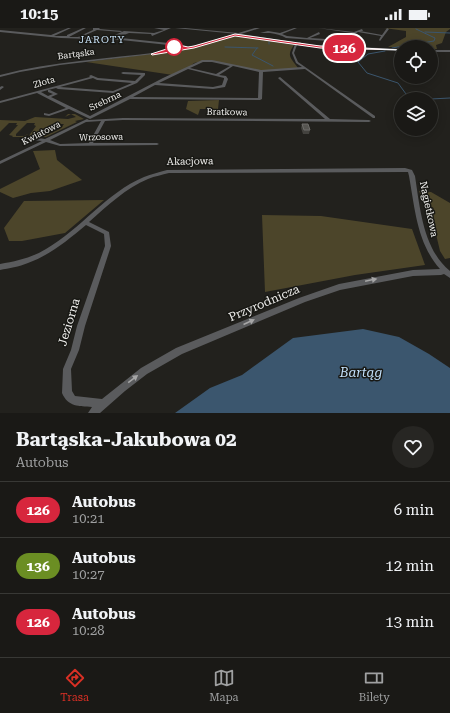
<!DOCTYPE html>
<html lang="pl">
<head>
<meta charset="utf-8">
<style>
  :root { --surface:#1a1916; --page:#272623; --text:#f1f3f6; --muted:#9fa0a1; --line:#383835; --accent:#d93025 }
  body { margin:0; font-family:"Roboto Serif",serif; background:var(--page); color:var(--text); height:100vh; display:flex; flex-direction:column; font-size:15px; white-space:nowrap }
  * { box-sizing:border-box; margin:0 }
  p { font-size:13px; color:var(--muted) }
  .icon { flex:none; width:22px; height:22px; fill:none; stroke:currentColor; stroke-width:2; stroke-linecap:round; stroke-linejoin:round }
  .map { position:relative; height:385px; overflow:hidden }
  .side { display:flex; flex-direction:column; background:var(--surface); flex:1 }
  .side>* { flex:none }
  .badge { padding:0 8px; border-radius:13px; font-size:14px; line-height:26px }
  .fabs { position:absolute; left:394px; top:12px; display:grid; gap:8px }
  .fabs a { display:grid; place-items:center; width:44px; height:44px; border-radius:50%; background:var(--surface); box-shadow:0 2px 10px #0003,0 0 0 1px var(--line); font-size:20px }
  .map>.badge { position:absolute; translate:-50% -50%; box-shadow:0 0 0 2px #fff }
  .round { display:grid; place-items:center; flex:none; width:42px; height:42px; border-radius:21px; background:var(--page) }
  .overview { display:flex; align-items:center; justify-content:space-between; height:68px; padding:0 16px }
  h1 { font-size:19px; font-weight:700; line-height:30px }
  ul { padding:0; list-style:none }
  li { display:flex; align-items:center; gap:12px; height:56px; padding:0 16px; border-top:1px solid var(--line) }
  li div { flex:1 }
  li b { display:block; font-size:15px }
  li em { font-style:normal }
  li .badge { min-width:44px; font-weight:700; text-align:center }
  .status { display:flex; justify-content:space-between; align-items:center; height:28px; padding:0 20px; background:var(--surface); direction:ltr }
  .status svg { height:11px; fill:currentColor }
  .tab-bar { display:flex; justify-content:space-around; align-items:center; height:56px; border-top:1px solid var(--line); background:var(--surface); font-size:11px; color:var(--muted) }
  .tab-bar a { display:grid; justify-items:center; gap:2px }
  .tab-bar .current { color:var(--accent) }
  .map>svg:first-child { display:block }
  .green { fill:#4c452a }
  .water { fill:#3b566e }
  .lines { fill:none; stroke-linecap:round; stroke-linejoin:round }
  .stream { stroke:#3b566e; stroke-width:1 }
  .minor { fill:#5a5b5d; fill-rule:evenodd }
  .tertiary { fill:#5a5b5d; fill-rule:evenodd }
  .wall { fill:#43423e }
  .building { fill:#565551; stroke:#6e6d6a }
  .oneway { fill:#a6a6a6 }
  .line { fill:#d7263d; stroke:#fff; fill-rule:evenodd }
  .stop-dot { fill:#fff; stroke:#d7263d; stroke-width:2 }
  .labels { text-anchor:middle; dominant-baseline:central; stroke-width:3; stroke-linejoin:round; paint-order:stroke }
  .far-street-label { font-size:9px; fill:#f1f0ee; stroke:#181814 }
  .far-quarter-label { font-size:10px; letter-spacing:1px; fill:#cbe4fa; stroke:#181814 }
  .street-label { font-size:10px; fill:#f1f0ee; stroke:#181814 }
  .near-street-label { font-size:12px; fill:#f1f0ee; stroke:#181814 }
  .near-water-label { font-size:13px; font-style:italic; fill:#c2e0fa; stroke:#181814 }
</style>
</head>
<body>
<div class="status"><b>10:15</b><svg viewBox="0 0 49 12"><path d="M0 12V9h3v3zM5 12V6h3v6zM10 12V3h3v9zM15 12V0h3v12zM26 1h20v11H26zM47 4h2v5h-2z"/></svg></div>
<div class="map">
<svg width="450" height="385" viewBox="0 0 450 385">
  <rect width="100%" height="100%" fill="#22211d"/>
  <path class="green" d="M384 0H450V1L446 4 442 15 436 17 437 21H431V19H388L406 9V3Z
    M236 8 294 17C286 28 291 30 298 40L261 43 212 33H202L194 35 188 40 173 47 86 34 180 22Z
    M219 72 218 81H200L198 87 186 81 188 73Z
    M68 86H75L84 91 75 93 77 94 46 109H43L60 101 64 96H55L34 107 40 109 47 106 41 109H28L36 98 34 97 35 95H27L16 106V108H24L28 106 25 109H12L13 108 9 107 18 97H16L17 95H9L0 104V92L25 93 35 89 68 91 76 89 71 86 65 89Z
    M55 122 57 132 82 152 50 163 31 165 13 170 0 164V161L40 141 33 123Z
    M419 163 431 164 450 175V230L445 231 440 223 435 202Z
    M104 172 65 205 22 213H9L4 200 24 173Z
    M262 187 321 188 412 201 425 237 355 247 265 264Z"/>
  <path class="water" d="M363 301 399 309 429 326 450 340V385H175L210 360 242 347 293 310Z"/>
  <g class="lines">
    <path class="stream" d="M425 4 450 5
      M269 14V16
      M225 19 258 20
      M257 20 252 27 273 38
      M392 20 434 13 435 10 416 1
      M385 23 368 26 358 34 367 45 398 55 406 66 424 71
      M431 71 450 70"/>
    <path class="minor" d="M68 0H71L54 8H67V7L83 0H86L69 9H78L93 2V0H100L99 1 122 3 121 4 97 2 81 9 121 10 178 16 189 20 188 21 178 18 121 12 61 10 0 4V2L51 7Z
      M154 0H171L152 8 151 6 129 5 116 10 110 9 124 3 154 5 164 2Z
      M175 0H185L238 5 237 6Z
      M294 0H297L282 6 287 8 307 10 319 4 320 6 310 10 342 12 352 5 318 0 354 4 362 1 363 3H360L382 7 387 0 389 1 380 13 379 12 381 8 358 4 343 14 286 10C281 7 276 6 270 5 266 5 263 5 260 5L268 3 280 5Z
      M300 14 301 15 297 17 294 25 298 34 375 88V90H373L305 41 263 44 262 71 260 72 130 71 90 91 69 81 49 88 44 87V85L49 86 66 80 37 65 0 75V73L90 49 89 48 91 47 98 50 135 53 141 47 123 46 121 45 123 44 145 45V47L137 55 113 65 58 61 56 60 48 62H50L58 66 51 69 90 88 163 50 202 32H212L261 42 302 39 296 35 292 25 295 16ZM203 34H212L230 38 216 46 190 40ZM233 38 259 44 258 70 133 69 155 57 213 61 225 59 228 51 226 48 219 47ZM188 41 224 50V51L222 57 213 59 159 55ZM93 50 97 52 132 55 113 63 60 59ZM48 62V64L53 66 48 68 41 64Z
      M431 22 432 23V27L431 28Z
      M280 49 330 91 369 92 371 93 369 94 123 92 105 93 93 115H157L159 116 157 117 60 118 46 114 0 136V133L42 113 32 112V110H38L45 111 87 91 89 92 123 90 325 91 279 51 278 50ZM101 93 89 115 60 116 50 112 86 94Z
      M417 49H421L419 53 416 52Z
      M2 58 4 59 0 62V59Z
      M405 140 412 142 415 148C420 180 423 221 450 243V250L444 246 441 247 413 248 340 262 305 274 182 326 147 346 125 363 100 385H88L92 379C79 378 68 379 62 365L63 341 71 322 77 298 105 218 104 206 86 197C68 212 50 227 28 235 19 239 9 240 0 242V236C17 233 31 230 46 221 81 201 106 165 144 149 151 146 160 144 167 142ZM405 144H408L409 148C415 181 417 215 440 241L413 242 339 256 299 270 176 320 141 340 102 371 75 368 72 363 71 341 79 322 85 298 111 218 109 204 89 194C107 178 126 160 148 151 155 148 162 147 169 145Z"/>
    <path class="tertiary" d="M255 0H260L241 6 313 17 401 21V23L313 19 237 8 171 24 60 37 20 44 0 49V47C53 33 107 31 160 24 193 20 224 9 255 0Z
      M431 22H450V24H431Z"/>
  </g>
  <path class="wall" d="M302 96 310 102 309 106H303L301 100Z"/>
  <path class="building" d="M302 96H308L310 102H304Z"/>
  <defs><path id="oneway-solid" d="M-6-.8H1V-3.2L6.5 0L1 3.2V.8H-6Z"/></defs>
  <g class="oneway">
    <use href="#oneway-solid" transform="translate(371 252) rotate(-12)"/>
    <use href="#oneway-solid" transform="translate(249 294) rotate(-24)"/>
    <use href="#oneway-solid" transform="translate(133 351) rotate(-37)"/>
  </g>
  <path class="line" d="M235 6 320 18 403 22 320 20 235 8 194 20 152 27 151 26 179 17 188 19 194 18ZM179 19 183 20 169 22Z"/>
  <circle class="stop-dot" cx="174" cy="19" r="8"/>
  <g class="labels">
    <g class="far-street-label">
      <text transform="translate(76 26) rotate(-8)">Bartąska</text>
      <text transform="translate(44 54) rotate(-16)">Złota</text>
      <text transform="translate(105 73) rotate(-25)">Srebrna</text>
      <text transform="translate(227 84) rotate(1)">Bratkowa</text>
      <text transform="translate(41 105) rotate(-27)">Kwiatowa</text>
      <text transform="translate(101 109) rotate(-1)">Wrzosowa</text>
    </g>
    <g class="far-quarter-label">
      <text x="102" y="11">JAROTY</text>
    </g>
    <g class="street-label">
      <text transform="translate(190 133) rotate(-1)">Akacjowa</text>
      <text transform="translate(429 181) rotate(78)">Nagietkowa</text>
    </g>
    <g class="near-street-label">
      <text transform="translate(264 275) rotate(-23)">Przyrodnicza</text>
      <text transform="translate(69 294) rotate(-73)">Jeziorna</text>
    </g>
    <g class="near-water-label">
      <text x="361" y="344">Bartąg</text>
    </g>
  </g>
</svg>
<div class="fabs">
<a><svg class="icon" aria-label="locate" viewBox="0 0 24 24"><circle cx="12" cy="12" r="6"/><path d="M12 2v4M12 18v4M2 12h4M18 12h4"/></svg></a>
<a><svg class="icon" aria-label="layers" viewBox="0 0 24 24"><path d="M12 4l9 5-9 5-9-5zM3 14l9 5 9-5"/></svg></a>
</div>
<b class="badge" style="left:344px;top:20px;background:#d7263d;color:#fff">126</b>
</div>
<section class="side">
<div class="overview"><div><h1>Bartąska-Jakubowa 02</h1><p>Autobus</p></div><a class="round"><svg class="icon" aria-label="heart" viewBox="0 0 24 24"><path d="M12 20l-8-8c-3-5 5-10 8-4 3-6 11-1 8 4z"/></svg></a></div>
<ul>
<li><span class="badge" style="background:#d7263d;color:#fff">126</span><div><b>Autobus</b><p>10:21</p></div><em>6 min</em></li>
<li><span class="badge" style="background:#6b8e23;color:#fff">136</span><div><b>Autobus</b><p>10:27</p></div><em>12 min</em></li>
<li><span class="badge" style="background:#d7263d;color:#fff">126</span><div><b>Autobus</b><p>10:28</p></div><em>13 min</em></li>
</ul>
</section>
<nav class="tab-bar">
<a class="current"><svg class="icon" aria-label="directions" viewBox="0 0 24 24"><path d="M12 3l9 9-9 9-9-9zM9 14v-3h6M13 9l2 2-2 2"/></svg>Trasa</a>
<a><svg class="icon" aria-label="map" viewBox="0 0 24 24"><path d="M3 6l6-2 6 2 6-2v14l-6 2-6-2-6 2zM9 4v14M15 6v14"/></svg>Mapa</a>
<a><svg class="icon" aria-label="tickets" viewBox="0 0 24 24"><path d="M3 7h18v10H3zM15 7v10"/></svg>Bilety</a>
</nav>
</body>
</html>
